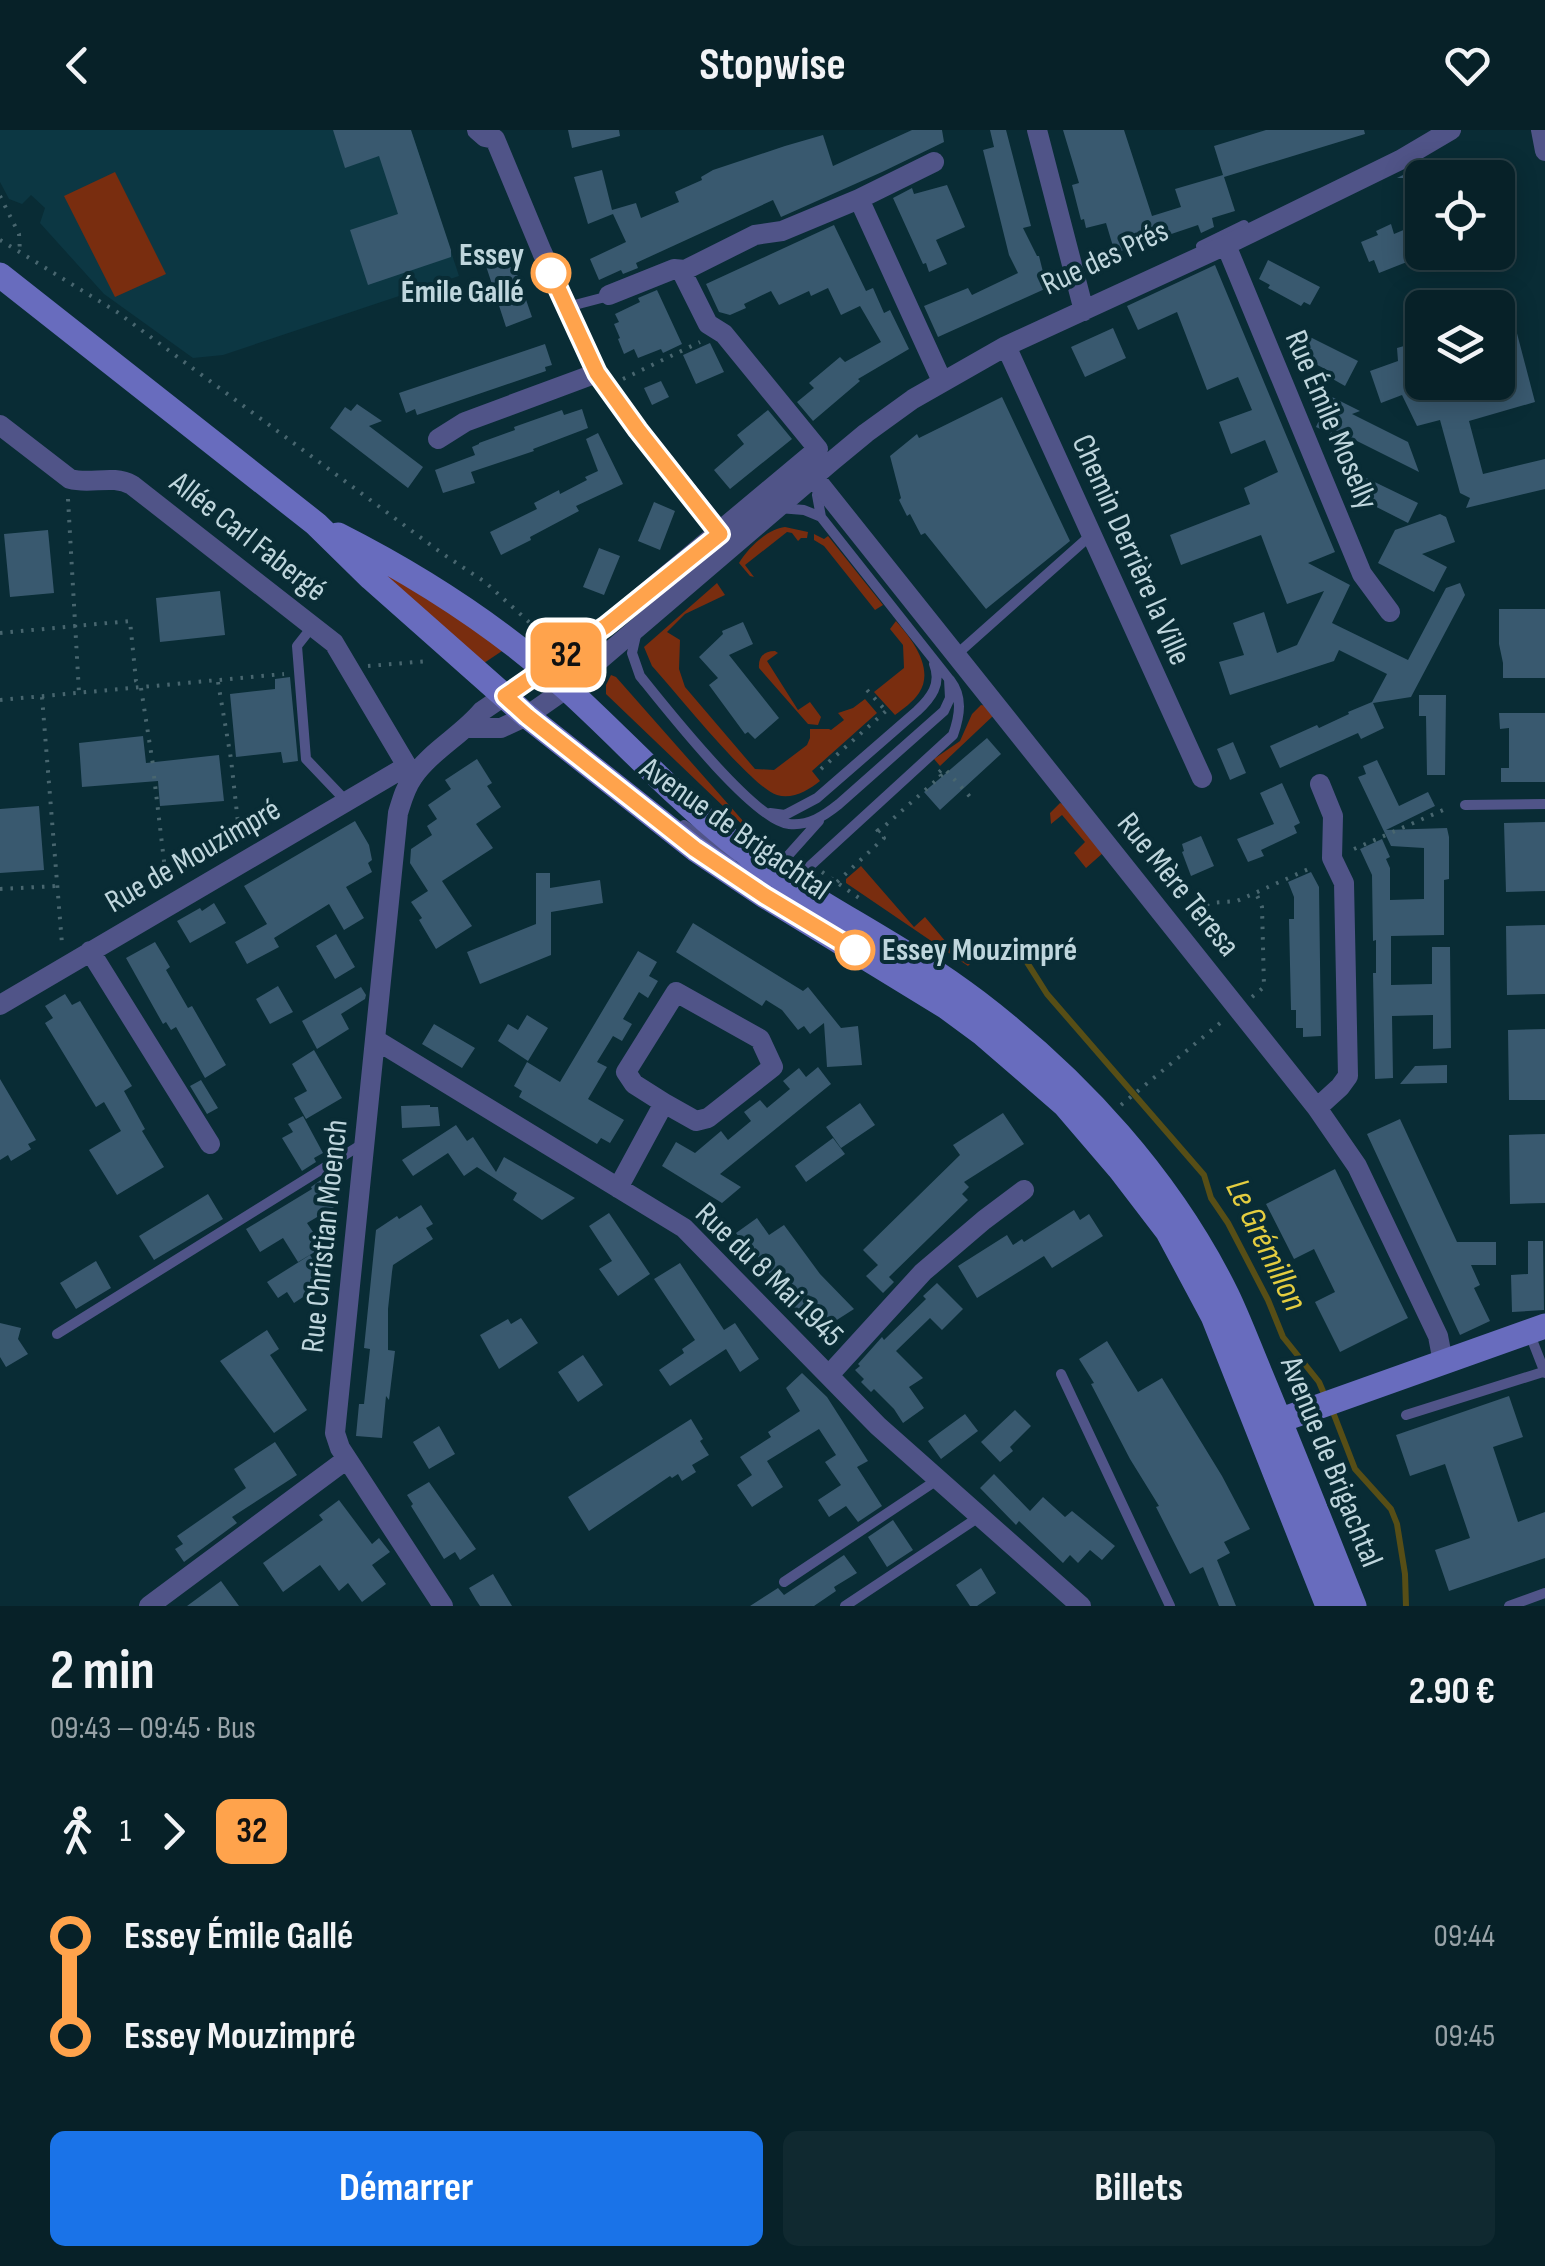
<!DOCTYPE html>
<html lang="fr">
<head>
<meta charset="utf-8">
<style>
  :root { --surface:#072128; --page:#102930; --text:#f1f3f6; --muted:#98a3a8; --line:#283e45; --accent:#1a73e8 }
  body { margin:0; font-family:"Sofia Sans Condensed",sans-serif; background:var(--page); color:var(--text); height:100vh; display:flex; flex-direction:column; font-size:38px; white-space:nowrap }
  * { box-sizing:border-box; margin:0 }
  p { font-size:32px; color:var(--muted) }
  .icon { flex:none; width:55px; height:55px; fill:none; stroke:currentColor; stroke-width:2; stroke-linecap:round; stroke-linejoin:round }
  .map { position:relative; height:1476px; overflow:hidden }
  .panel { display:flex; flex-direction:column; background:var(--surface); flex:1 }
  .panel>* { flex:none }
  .badge { padding:0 20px; border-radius:15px; font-size:35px; line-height:65px }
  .buttons { position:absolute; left:1405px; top:30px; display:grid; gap:20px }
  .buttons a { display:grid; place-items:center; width:110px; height:110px; border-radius:15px; background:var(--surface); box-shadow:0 5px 25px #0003,0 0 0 2px var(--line); font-size:50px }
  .map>.badge { position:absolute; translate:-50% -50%; box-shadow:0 0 0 5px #fff }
  .legs { display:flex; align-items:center; gap:15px; height:110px; padding:0 50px; font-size:32px }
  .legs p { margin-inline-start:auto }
  .head { display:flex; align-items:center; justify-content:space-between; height:170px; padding:0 50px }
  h1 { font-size:55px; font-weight:700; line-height:75px }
  .action { display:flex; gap:20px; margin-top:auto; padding:20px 50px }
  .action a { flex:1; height:115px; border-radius:15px; background:var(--accent); color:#fff; font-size:40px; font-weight:700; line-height:115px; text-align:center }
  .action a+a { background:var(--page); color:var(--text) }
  ul { padding:0 50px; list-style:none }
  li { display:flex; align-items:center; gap:35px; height:100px; font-size:38px }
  li i { display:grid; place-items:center; width:15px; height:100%; margin:0 12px; background:currentColor }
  li i::after { content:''; width:25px; height:25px; margin:-12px; border:8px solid; border-radius:50%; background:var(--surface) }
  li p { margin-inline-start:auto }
  li:first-child i { background:linear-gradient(#0000 50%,currentColor 0) }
  li:last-child i { background:linear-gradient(currentColor 50%,#0000 0) }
  header { display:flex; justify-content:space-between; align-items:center; height:130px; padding:0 50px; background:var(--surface); font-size:45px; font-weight:700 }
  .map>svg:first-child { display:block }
  .built { fill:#0c3743 }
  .green { fill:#792d0f }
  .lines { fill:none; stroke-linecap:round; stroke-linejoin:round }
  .stream { stroke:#574e16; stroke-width:6 }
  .building { fill:#39596f }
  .path { stroke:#48666f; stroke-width:4; stroke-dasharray:2.5 8; stroke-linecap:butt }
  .lane { stroke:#505488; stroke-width:10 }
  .street { stroke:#505488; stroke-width:20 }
  .secondary { stroke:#686cbe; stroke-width:25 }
  .line-1-casing { stroke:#fff; stroke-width:22 }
  .line-1 { stroke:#ffa34c; stroke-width:15 }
  .stop-1-dot { fill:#fff; stroke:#ffa34c; stroke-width:5 }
  .labels { text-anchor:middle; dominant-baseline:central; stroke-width:8; stroke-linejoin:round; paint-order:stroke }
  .stop-label { font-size:32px; font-weight:bold; fill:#bfd6dd; stroke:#092c35; text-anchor:end }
  .street-label { font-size:32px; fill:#bfd6dd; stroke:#092c35 }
  .water-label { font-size:35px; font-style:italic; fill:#e4cd40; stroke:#092c35 }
</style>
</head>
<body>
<header><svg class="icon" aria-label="back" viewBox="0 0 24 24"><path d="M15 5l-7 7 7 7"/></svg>Stopwise<svg class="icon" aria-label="heart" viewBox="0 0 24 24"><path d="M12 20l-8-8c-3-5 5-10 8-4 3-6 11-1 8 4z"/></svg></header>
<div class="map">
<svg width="1545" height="1476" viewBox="0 0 1545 1476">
  <rect width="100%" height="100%" fill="#092c35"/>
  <path class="built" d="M0 0H411L459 146 223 225 193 228 104 164 40 93 45 78 31 65 22 74 9 69 0 52Z"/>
  <path class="green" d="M115 42 166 144 115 167 64 66Z
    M785 397 808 402 807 408H801L798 411 792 403 787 402 745 435 754 447 750 446 739 433C748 418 767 399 785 397Z
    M814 404 824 409 828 406 883 475 875 480 824 416 814 410Z
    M356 423 505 519 484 533Z
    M717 453 725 465 685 484 667 502 680 510 679 539 685 557 755 639 774 640 807 615 810 608V599H829L831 600 844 590 838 583 853 578 865 569 877 583 812 641 820 651C809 660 792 670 777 665 752 658 675 561 652 536L644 517Z
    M896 491C912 509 935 539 919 563 913 572 903 579 895 585L874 562 904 538 903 515 890 499Z
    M775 521 778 523 767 531 798 580 810 572 821 587 818 595 808 594 759 538C758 527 764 521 775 521Z
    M611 545 616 547 751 700H748L606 564V555Z
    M981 575 987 576 994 585 940 636 934 629 960 611 972 584Z
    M1060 673 1063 674 1103 723 1086 738 1074 723 1085 712 1062 685 1051 694 1050 683Z
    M861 736 914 797 925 787 957 825 960 823 970 834 968 836 846 753V749Z"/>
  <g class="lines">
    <path class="stream" d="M1013 810 1047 864 1204 1045 1211 1068 1228 1093 1268 1170 1283 1207 1319 1252 1325 1266
      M1331 1277 1355 1339 1391 1379 1397 1394 1405 1444 1406 1476"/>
  </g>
  <path class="building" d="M333 0H411L451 120V127L368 155 350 100 398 84 379 26 345 38Z
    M568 0H619L620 6 572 18Z
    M912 0H942L944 12 882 42 781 87 773 70 636 133 638 138 623 144 621 140 599 150 590 129 626 112 613 84 588 94 574 47 602 40 612 80 636 73 641 88 679 72 675 62 702 50 701 47 713 40 785 16 823 5 833 36Z
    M990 0H1006L1031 96 1023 98 1037 126H1039L1047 158 938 207 924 176 968 158 972 165 1018 143 1009 125 983 20 994 17Z
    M1063 0H1124L1152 86 1181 77 1175 59 1223 45 1214 16 1266 0H1364L1365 4 1224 47 1235 81 1212 88 1214 97 1201 103 1198 95 1115 123 1106 93 1086 98 1084 89 1081 90 1072 55 1079 53Z
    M1435 29 1443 48H1422V89L1405 50 1411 48H1397Z
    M947 55 965 97 936 110 947 134 929 142 926 133 923 134 893 68 912 58 914 64Z
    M1391 94 1394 104 1413 96 1418 111 1422 109V126L1379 143 1374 130 1369 132 1361 112 1378 105 1376 101Z
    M834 95 866 161 873 158 884 183 890 180 909 219 858 249 860 251 813 291 797 272 814 258 809 253 840 227 845 232 881 212 860 176 841 185 828 158 811 166 809 161 779 175 771 161 744 174 746 178 730 185 719 182 706 154Z
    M508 129 512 140 515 138 532 187 506 197 486 136Z
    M1268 130 1320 157 1310 175 1304 172 1301 176 1268 158 1270 155 1259 149Z
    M1215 135 1335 422 1308 433 1350 455 1332 493 1408 530 1446 458 1460 453 1465 465 1411 567 1373 573 1384 598 1361 609 1358 603 1280 638 1270 616 1317 595 1319 598 1349 584 1348 582 1372 572 1387 544 1339 520 1334 531 1230 565 1219 532 1244 525 1233 493 1264 482 1277 523 1297 515 1324 461 1287 474 1261 405 1181 435 1170 405 1250 374 1244 358 1278 342 1265 310 1231 324 1219 292 1252 280 1238 247 1207 260 1177 182 1138 200 1127 176Z
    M657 160 682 214 663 223 661 219 638 228 634 219 624 224 618 209 620 208 614 194 619 192 615 184 640 172 638 168Z
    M1513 188 1535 272 1469 291 1483 344 1545 329V359L1466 378 1470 368 1460 363 1440 290 1417 296 1402 265 1381 273 1370 241 1398 231 1397 218 1422 211V252H1498V192Z
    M1113 198 1126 228 1085 247 1071 217Z
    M1298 201 1358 231 1345 256 1331 248 1333 243 1288 220Z
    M710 213 724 242 696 254 683 225Z
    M545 214 552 235 545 237 546 241 417 285 415 279 406 283 399 263Z
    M661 251 669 267 652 275 644 258Z
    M1330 266 1360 281 1352 284 1408 312 1419 342 1333 299 1331 304 1316 297Z
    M1002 267 1070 411 986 479 925 403 921 405 910 384 907 386 899 370 901 368 890 326 917 304 919 308Z
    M357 274 382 291 369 296 423 337 408 358 330 298 345 277 351 281Z
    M582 279 588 298 533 319 534 321 471 342 475 353 443 363 435 340 475 325 472 317 479 314V313L515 300 514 297 562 280 564 285Z
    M768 280 792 309 730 359 714 340 744 314 737 305Z
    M598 303 623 354 576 376 579 381 530 407 531 410 501 425 490 402 537 379 534 373 559 360 560 364 587 350 585 347 598 341 586 309Z
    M1356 343 1418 373 1408 393 1347 362Z
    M654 372 675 381 660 420 638 411Z
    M1440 384 1446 387 1455 412 1422 424 1447 437 1434 462 1378 433 1395 400Z
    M48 400 54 463 10 467 4 404Z
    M599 418 620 426 604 465 583 457Z
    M220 461 225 505 160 512 156 468Z
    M1499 479H1545V548H1503V533L1499 514Z
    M743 492 753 514 729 525 779 588 755 609 748 602 745 604 709 555 718 548 699 527 723 504 722 501Z
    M290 547 298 631 283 633 281 622 236 627 230 564 275 559V549Z
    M1419 565H1446L1445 645H1427L1426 586H1419Z
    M1499 583H1545V652H1501V638H1509V598L1500 599Z
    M143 606 146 633 219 625 224 671 160 676 158 651 82 657 79 613Z
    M987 608 1001 624 940 680 924 662Z
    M1233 612 1246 643 1230 650 1217 619Z
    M477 629 492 653 487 656 501 677 476 694 493 718 442 751 472 796 436 819 419 790 422 788 411 772 428 761 410 733 411 719 432 705 427 696 437 689 428 675 451 659 445 650Z
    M1377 630 1399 676 1428 662 1435 676 1386 700 1447 698 1449 707V749L1444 750V805L1391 806V855L1432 854V817H1450L1451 918 1433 919V885L1392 886 1393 948 1375 949 1373 843H1376V810L1373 811 1372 745 1360 719 1382 709 1390 727 1386 729 1390 738V770L1424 769V718L1391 716 1358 647 1366 644 1363 636Z
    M1282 653 1300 693 1294 696 1297 703 1261 720 1264 726 1248 732 1237 709 1274 694 1260 663Z
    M39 676 44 740 0 743V679Z
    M355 691 369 715 372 730 368 733 372 742 346 757 364 788 344 800 329 774 274 808 279 817 247 834 235 812 267 794 244 756Z
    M1545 692V761L1506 762 1504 693Z
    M1201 706 1214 736 1191 746 1182 722 1184 721 1182 714Z
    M1311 742 1319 757 1321 906 1303 907V898H1296V880H1291L1289 789H1294V767L1288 752Z
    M536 743H550V758L600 750 603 773 551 782V825L480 854 467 822 536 794Z
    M214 773 226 793 190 813 177 791 200 778 202 781Z
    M693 793 803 861 808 857 841 898 858 896 862 935 827 937 824 893 810 904 804 896 798 900 782 880 766 870 762 876 676 822Z
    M1545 795V864L1507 865 1506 796Z
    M336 804 355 837 335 849 316 816Z
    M155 812 170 837 166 840 188 878 192 876 226 935 205 948 176 897 171 900 166 892 163 894 126 828Z
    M638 821 657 832 649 846 658 851 648 868 639 862 623 889 632 894 622 911 613 906 597 932 607 937 588 969 624 990 610 1013 601 1008 597 1014 519 967 522 961 514 956 527 932 560 952Z
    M278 856 293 882 270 894 256 869Z
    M361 857 366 865 365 869 341 884 349 899 317 919 302 891Z
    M65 864 72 875 80 871 132 956 124 961 145 999 142 1001 164 1037 117 1065 89 1020 121 1001 104 972 96 977 45 893 53 888 45 876Z
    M527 885 548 898 528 931 498 911 508 894 518 900Z
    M434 894 475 918 462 938 422 914Z
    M1545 899V970H1509L1508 900Z
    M314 920 342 968 306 989 294 968 307 961 292 934Z
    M1447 935V953L1400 954 1415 936Z
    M818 937 831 954 720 1044 741 1057 722 1073 662 1036 676 1012 695 1023 721 1001 728 1010 751 991 744 982 760 970 767 978 790 959 783 951 799 938 806 947Z
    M0 949 36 1010 28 1014 31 1019 11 1031 8 1025 0 1030Z
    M201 950 218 978 207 984 190 956Z
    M860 973 875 995 841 1018 826 997Z
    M430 975V977H438L440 996 402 998 401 976Z
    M1003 983 1024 1014 964 1052 969 1057 962 1064 968 1070 889 1147 894 1152 883 1163 866 1146 878 1135 863 1120 960 1025 953 1015Z
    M303 986 323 1023 314 1028 316 1032 302 1041 282 1008 293 1002 288 994Z
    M1400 989 1457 1112H1496V1135H1471L1480 1155 1474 1158 1490 1191 1460 1205 1367 1004Z
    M456 995 467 1011 473 1007 496 1042 504 1027 575 1068 542 1090 513 1070 517 1063 477 1037 464 1046 448 1023 413 1046 402 1030Z
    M1545 1004V1073L1510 1074 1509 1005Z
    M833 1008 845 1024 806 1052 795 1036Z
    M1335 1039 1408 1188 1340 1222 1315 1172 1335 1162 1314 1119 1294 1129 1266 1074Z
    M325 1047 341 1073 307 1093 323 1117 298 1132 283 1108 260 1122 246 1099 312 1059 311 1057Z
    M208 1064 223 1089 154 1130 139 1106Z
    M421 1075 433 1094 426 1098 433 1109 393 1135 392 1142 388 1179V1220L395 1221 389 1270 386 1266 382 1308 356 1306 359 1274H364L370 1219 364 1218 376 1100 397 1086 399 1089Z
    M1074 1080 1080 1090 1089 1084 1103 1106 1052 1138 1044 1126 977 1168 958 1136 1007 1105 1013 1115 1022 1109 1024 1112Z
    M609 1083 650 1144 618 1166 599 1139 612 1131 589 1096Z
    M757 1088 769 1105 784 1095 820 1144 854 1179 818 1202 792 1176 752 1118 749 1120 736 1103Z
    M1528 1111H1543L1544 1180 1512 1182 1511 1145 1528 1144Z
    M310 1125 320 1142 317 1144 323 1154 294 1173 287 1162 278 1168 267 1152Z
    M96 1131 111 1158 76 1179 60 1153Z
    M680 1133 724 1200 735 1193 759 1229 740 1242 726 1219 670 1256 659 1240 684 1223 682 1219 695 1210 654 1149Z
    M937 1153 963 1179 942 1200 930 1188 896 1221 923 1248 909 1257 924 1278 903 1293 894 1279 874 1259 871 1262 861 1252 864 1249 855 1240 860 1236 858 1234 882 1207 884 1210 926 1169 923 1166Z
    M521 1188 538 1213 499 1239 480 1205 508 1189 511 1194Z
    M0 1193 21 1198 18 1209 28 1224 6 1237 0 1227Z
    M267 1200 279 1219 270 1225 307 1280 274 1303 220 1231Z
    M1107 1211 1138 1262 1162 1248 1222 1346 1250 1399 1224 1412 1230 1423 1217 1430 1236 1476H1219L1203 1437 1190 1444 1156 1377 1159 1376 1130 1329 1091 1254 1094 1253 1079 1229Z
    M583 1225 603 1255 578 1272 558 1242Z
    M802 1243 827 1267 868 1331 857 1337 882 1376 858 1392 846 1376 829 1387 818 1370 841 1355 825 1332 836 1325 819 1299 767 1331 783 1357 752 1377 737 1355 752 1345 740 1327 771 1307 768 1302 800 1281 786 1258Z
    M1509 1266 1523 1307 1493 1317 1518 1392 1545 1382V1428L1449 1461 1435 1420 1470 1408 1445 1334 1410 1346 1396 1305Z
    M1015 1280 1031 1296 1010 1317 1013 1321 1000 1332 981 1312Z
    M965 1284 978 1301 941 1329 928 1311Z
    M691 1289 703 1309 700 1311 709 1325 692 1335 696 1342 682 1351 678 1344 672 1348 670 1346 589 1401 568 1367Z
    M439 1296 455 1324 429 1339 413 1312Z
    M275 1312 297 1345 232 1387 237 1393 184 1432 175 1419 183 1414 177 1406 246 1358 234 1339Z
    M994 1344 1030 1381 1043 1367 1065 1387 1072 1381 1115 1416 1102 1430 1090 1420 1078 1433 1070 1425 1063 1433 1019 1391 1016 1395 980 1358Z
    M429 1352 476 1419 460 1430 455 1422 444 1429 411 1376 413 1374 407 1365Z
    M339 1370 372 1414 379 1408 390 1422 372 1435 386 1454 362 1472 348 1453 339 1461 320 1435 283 1462 263 1433 323 1390 319 1385Z
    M893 1390 913 1420 887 1437 868 1407Z
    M844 1425 857 1443 834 1457 836 1461 814 1476H750L778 1458 784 1465Z
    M981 1438 996 1463 977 1476H970L956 1455Z
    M493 1444 512 1476H480L476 1470 469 1458Z
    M221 1451 239 1476H187Z"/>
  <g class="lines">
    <path class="path" d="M0 66 19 104 20 122
      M0 110 117 182 443 424 485 452 551 512
      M623 249 700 212
      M68 369 79 563
      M0 503 130 491 136 551 141 558 153 635
      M368 536 428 531
      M218 552 231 629 240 711
      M867 560 887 582
      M42 567 62 814
      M0 570 284 544
      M821 639 886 581
      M939 642 944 638 972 669
      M154 646 166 748 170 752
      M878 702 941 646 939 642
      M1354 719 1450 677
      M822 742 859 768
      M837 752 884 708 874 696
      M0 759 57 756
      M1188 784 1210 773 1237 771 1313 737
      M1252 867 1264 857 1262 777 1256 763
      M1121 975 1225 889"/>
    <path class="lane" d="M1201 116 1244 95
      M567 177 609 166
      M779 378 804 380 821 387
      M312 497 297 516 306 629 346 671
      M637 501 632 523 640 546C665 577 754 691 789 694 809 696 824 686 839 674L944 581 950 568 949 549 821 387 817 365 819 355
      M956 525 1091 405
      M1465 675 1545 674
      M770 683 785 685 817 668 917 581C931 568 942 554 934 534
      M684 695 731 729
      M771 738 785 729 819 691
      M788 750 810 736 953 605C960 585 963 567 950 550
      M1529 1202 1545 1243
      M57 1204 364 1013
      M1061 1244 1170 1476
      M1406 1285 1543 1242
      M784 1452 937 1350
      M845 1476 979 1387
      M1509 1476 1545 1463"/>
    <path class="street" d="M477 0 485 7 495 9
      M1037 0 1084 181
      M1541 0 1545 21
      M495 9 542 122 597 243 639 301 716 397 722 413
      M859 69 942 251
      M1226 115 1362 444 1390 482
      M609 165 674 139 685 140
      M1006 216 1202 648
      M0 295 70 349C91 355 112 344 132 355L334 513 407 636
      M438 309 465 292 597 243
      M818 319 724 204 708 194 683 144 685 140 755 105 782 101 859 69 934 32
      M814 347 1317 978 1357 1036 1438 1206 1443 1232
      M468 598H501L527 586 567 558 831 332 866 303 913 269 1006 216 1226 115 1400 30 1451 0
      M90 821 210 1014
      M0 875 407 636 414 642
      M376 910 684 1098 878 1296 1081 1476
      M1317 978 1340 957 1348 946 1344 753 1332 728 1333 686 1320 654
      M618 1058 664 973 696 991 708 988 773 937 760 909 676 862 626 942 634 954 664 973
      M829 1245 923 1142 984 1090 1024 1060
      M149 1476 347 1329
      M443 1476 340 1318 335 1303 398 683C402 670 405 658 413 647 431 621 462 605 482 581L606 496 818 319"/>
    <path class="secondary" d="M0 145 316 394 371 448 527 586 695 719 765 766 945 876 983 904 1065 975 1119 1038 1168 1102 1213 1186 1328 1476
      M338 405C419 446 498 497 566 558 620 607 671 663 728 709 805 771 898 811 977 872 1079 950 1170 1049 1227 1165 1239 1190 1249 1217 1260 1243 1292 1320 1323 1398 1354 1476
      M1267 1295 1545 1196"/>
  </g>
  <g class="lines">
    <defs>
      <path id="line-1" d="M551 143 597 243 638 300 720 404 606 496 505 566 527 586 695 719 765 766 855 820"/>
    </defs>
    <use href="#line-1" class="line-1-casing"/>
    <use href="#line-1" class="line-1"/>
  </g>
  <g class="stop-1-dot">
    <circle cx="551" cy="143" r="18"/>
    <circle cx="855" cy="820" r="18"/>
  </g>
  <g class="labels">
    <g class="stop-label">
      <text x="524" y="125">Essey<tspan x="524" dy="37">Émile Gallé</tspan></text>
      <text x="882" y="820" text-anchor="start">Essey Mouzimpré</text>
    </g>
    <g class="street-label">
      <text transform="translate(1105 128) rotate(-25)">Rue des Prés</text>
      <text transform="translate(1331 290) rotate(67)">Rue Émile Moselly</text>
      <text transform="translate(248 407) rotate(38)">Allée Carl Fabergé</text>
      <text transform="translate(1131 420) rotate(66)">Chemin Derrière la Ville</text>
      <text transform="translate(735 699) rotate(35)">Avenue de Brigachtal</text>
      <text transform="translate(193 726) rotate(-30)">Rue de Mouzimpré</text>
      <text transform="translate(1178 755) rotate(51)">Rue Mère Teresa</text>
      <text transform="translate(325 1106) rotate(-84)">Rue Christian Moench</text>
      <text transform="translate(769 1145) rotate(44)">Rue du 8 Mai 1945</text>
      <text transform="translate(1331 1332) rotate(68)">Avenue de Brigachtal</text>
    </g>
    <g class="water-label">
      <text transform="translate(1266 1115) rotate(64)">Le Grémillon</text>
    </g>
  </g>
</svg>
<div class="buttons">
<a><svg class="icon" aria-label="locate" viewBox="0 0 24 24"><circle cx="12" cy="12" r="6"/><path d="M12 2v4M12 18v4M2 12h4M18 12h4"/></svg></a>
<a><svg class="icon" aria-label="layers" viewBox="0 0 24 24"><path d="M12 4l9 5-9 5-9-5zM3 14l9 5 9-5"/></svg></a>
</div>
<b class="badge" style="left:566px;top:525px;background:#ffa34c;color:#111">32</b>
</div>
<section class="panel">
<div class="head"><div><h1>2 min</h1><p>09:43 – 09:45 · Bus</p></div><b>2.90 €</b></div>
<div class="legs"><svg class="icon" aria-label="walk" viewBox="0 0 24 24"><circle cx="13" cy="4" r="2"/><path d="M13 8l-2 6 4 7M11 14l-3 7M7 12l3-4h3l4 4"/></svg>1<svg class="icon" aria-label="forward" viewBox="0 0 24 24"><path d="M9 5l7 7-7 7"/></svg><b class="badge" style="background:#ffa34c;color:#111">32</b></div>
<ul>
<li><i style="color:#ffa34c"></i><b>Essey Émile Gallé</b><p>09:44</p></li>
<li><i style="color:#ffa34c"></i><b>Essey Mouzimpré</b><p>09:45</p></li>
</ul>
<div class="action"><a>Démarrer</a><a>Billets</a></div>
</section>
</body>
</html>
